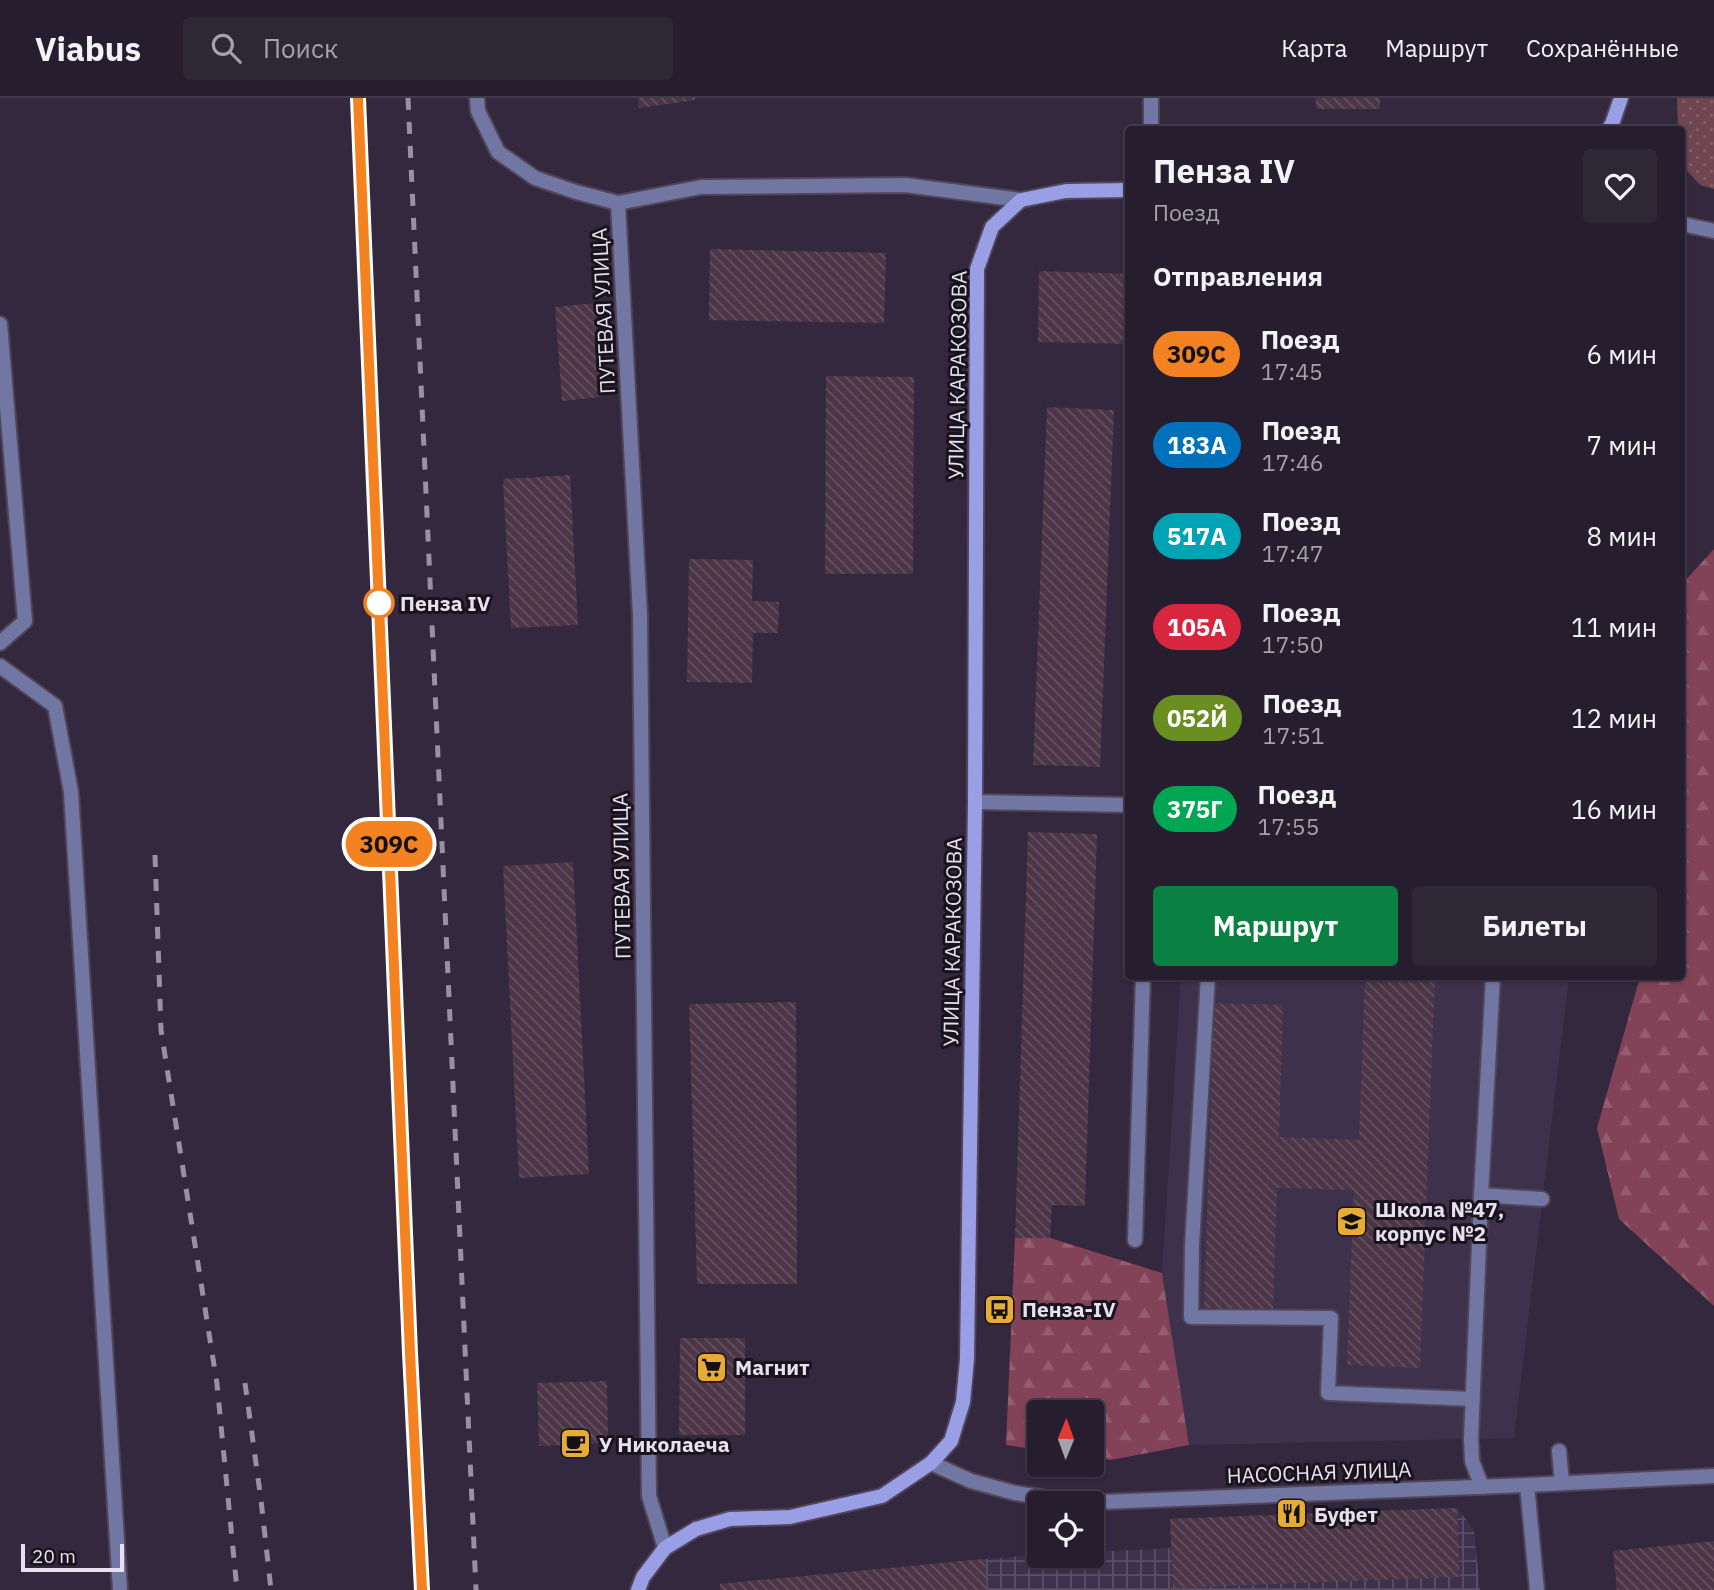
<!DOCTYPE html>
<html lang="ru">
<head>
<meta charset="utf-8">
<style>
  :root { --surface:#261e2e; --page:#2e2736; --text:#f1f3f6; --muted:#a4a2aa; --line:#423c4a; --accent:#0b8043 }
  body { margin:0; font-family:"IBM Plex Sans",sans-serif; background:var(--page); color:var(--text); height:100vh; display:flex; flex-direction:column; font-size:26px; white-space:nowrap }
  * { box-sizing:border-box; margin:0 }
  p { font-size:23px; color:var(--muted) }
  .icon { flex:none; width:38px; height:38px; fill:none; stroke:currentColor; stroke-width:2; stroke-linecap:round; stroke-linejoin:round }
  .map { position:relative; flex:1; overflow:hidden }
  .side { position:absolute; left:1125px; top:28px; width:560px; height:854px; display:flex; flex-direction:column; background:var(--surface); border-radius:7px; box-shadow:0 2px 5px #0004,0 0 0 2px var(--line) }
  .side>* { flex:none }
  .badge { padding:0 14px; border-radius:23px; font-size:24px; line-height:46px }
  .needle { width:46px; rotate:1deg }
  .buttons { position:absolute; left:1027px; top:1302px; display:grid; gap:14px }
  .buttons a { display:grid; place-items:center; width:77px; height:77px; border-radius:7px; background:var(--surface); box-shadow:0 2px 5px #0004,0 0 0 2px var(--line); font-size:35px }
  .scale { position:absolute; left:21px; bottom:18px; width:103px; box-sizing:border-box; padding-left:7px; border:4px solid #e7e0ef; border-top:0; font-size:19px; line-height:24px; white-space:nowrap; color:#e7e0ef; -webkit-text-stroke:5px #18131d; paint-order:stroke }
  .map>.badge { position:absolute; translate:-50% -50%; box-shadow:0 0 0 4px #fff }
  h2 { padding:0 28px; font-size:26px; line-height:63px }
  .round { display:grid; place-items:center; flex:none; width:74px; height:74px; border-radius:7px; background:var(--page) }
  .overview { display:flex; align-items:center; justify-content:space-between; height:119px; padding:0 28px }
  h1 { font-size:33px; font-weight:700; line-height:52px }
  .primary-button { display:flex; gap:14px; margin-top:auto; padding:14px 28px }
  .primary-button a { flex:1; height:80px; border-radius:7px; background:var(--accent); color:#fff; font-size:28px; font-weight:700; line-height:80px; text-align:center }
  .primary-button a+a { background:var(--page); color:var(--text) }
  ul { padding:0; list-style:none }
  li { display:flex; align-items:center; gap:21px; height:91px; padding:0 28px }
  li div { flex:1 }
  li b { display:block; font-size:26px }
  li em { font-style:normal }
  li .badge { min-width:77px; font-weight:700; text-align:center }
  header { display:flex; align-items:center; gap:42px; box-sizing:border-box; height:98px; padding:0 35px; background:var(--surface); border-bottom:2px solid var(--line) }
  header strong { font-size:33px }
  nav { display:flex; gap:38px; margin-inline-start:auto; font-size:24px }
  .search { width:490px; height:63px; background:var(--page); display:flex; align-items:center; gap:18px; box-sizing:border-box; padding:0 24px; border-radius:7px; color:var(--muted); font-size:26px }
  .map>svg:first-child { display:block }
  .built { fill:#3e314c }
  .industrial { fill:url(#industrial-grid) }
  .forest { fill:url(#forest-firs) }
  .park { fill:url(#park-dots) }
  .building { fill:url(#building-back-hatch) }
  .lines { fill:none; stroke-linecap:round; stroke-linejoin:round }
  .service-casing { stroke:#50455a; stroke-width:18 }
  .minor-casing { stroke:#50455a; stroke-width:18 }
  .secondary-casing { stroke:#50455a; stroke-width:18 }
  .service { stroke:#7276a2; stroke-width:14 }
  .minor { stroke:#7276a2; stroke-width:14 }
  .secondary { stroke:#999ee5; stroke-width:14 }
  .rail { stroke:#9990a2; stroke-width:5; stroke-dasharray:12 12; stroke-linecap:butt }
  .line-casing { stroke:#fff; stroke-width:16 }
  .line { stroke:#f58220; stroke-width:10 }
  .stop-dot { fill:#fff; stroke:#f58220; stroke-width:3.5 }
  .labels { text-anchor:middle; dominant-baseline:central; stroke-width:6; stroke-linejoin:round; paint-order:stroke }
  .street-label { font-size:21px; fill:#e7e0ef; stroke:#18131d }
  .stop-label { font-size:21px; font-weight:bold; fill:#e7e0ef; stroke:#18131d; text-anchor:start }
  .poi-label { font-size:21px; font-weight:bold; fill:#e7e0ef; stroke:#18131d; text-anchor:start }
</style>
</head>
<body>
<header>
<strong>Viabus</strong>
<div class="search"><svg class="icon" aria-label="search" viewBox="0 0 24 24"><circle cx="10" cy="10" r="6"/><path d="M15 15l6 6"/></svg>Поиск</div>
<nav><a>Карта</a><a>Маршрут</a><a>Сохранённые</a></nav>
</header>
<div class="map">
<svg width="1714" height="1492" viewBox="0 0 1714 1492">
  <defs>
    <pattern id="industrial-grid" width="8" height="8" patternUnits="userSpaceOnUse" patternTransform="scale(1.75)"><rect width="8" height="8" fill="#3e314c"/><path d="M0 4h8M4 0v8" fill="none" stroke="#5a4f66"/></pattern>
    <pattern id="forest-firs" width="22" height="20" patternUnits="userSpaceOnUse" patternTransform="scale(1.75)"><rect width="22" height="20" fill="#824257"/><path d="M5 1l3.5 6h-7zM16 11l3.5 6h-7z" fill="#945d6f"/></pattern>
    <pattern id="park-dots" width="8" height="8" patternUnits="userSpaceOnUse" patternTransform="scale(1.75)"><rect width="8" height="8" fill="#714451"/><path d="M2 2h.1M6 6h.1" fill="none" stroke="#855f6a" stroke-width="1.8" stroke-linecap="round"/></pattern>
    <pattern id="building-back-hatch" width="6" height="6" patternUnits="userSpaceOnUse" patternTransform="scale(1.75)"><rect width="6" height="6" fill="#4b3546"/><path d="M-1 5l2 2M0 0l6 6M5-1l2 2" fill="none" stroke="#655261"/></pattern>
  </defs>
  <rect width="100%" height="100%" fill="#33283e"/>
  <path class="built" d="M1181 879H1569L1514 1340 1189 1347 1162 1175Z"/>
  <path class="industrial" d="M1457 1410 1474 1432 1480 1492H720V1486L985 1461 1039 1457 1092 1458V1454L1171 1450 1170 1421Z"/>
  <path class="forest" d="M1714 451V1208L1619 1121 1597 1030 1640 879 1682 878V486Z
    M1015 1140H1050L1162 1175 1189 1347 1111 1362 1092 1359V1314H1040L1039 1352 1006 1347Z"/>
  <path class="park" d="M1677 0H1714V91L1700 87 1682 67V32L1678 31Z"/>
  <path class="building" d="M638 0H695V2L639 10Z
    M1316 0H1380V11H1316Z
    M710 151 886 155 884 225 709 222Z
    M1039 173 1129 176V246L1038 244Z
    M595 205 601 299 562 303 555 209Z
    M826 278 914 279 913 476H825Z
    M1047 309 1114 312 1100 669 1033 667Z
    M570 377 578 527 511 530 503 381Z
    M689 461 753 462 752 503 779 504 778 535H753L752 585 687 584Z
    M1028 734 1097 736 1085 1108 1052 1107 1050 1140H1015Z
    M573 764 589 1076 519 1080 503 768Z
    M1365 878H1435L1420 1270 1347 1267 1354 1092 1277 1090 1273 1212 1204 1210 1214 905 1283 907 1279 1039 1359 1042Z
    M796 904 797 1186H697L689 906Z
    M680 1240H745V1337H679Z
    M607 1283 608 1345 539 1348 537 1285Z
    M1457 1410 1460 1479 1173 1490 1170 1421Z
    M1714 1443V1492H1617L1613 1453Z
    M985 1461 987 1492H720V1486Z"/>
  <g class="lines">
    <defs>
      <path id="service" d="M0 226 25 523 0 545
        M0 568 55 608 71 694 120 1492
        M975 704 1129 707
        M1208 878 1192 1147 1191 1219 1331 1220 1328 1295 1473 1301
        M1481 1097 1493 878
        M1135 1142 1143 878
        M1559 1353 1562 1385
        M1482 1389 1472 1363 1471 1341 1481 1097 1542 1101"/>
      <path id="minor" d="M477 0 478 13 498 54 535 80 576 94 618 105 701 89 905 87 1021 102
        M1151 0V32
        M618 105 640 517 649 1398 665 1450
        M1682 126 1714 133
        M931 1365 971 1383 1015 1395 1077 1405 1527 1387 1714 1378
        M1527 1387 1537 1492"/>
      <path id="secondary" d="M1608 32 1612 26 1621 0
        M638 1492 643 1479 665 1450 696 1431 730 1421 790 1419 882 1398 931 1365 951 1343 963 1304 967 1261 975 704 977 171 992 129 1021 102 1066 93 1129 92"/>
    </defs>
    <use href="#service" class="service-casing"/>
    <use href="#minor" class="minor-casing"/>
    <use href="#secondary" class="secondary-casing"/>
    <use href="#service" class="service"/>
    <use href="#minor" class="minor"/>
    <use href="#secondary" class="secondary"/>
    <path class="rail" d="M358 0 411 1283 421 1492
      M408 0 476 1492
      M155 757 161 932 217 1286 237 1492
      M245 1285 261 1402 271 1492"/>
  </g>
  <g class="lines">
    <defs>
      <path id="line" d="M358 0 410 1255 422 1492"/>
    </defs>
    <use href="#line" class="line-casing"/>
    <use href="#line" class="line"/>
  </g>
  <defs>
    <symbol id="school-square" viewBox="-11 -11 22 22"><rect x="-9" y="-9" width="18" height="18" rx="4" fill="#e6ac36" stroke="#18131d"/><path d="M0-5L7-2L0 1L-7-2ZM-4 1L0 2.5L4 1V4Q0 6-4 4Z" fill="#111"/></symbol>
    <symbol id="bus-square" viewBox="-11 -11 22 22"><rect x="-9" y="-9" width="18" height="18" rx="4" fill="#e6ac36" stroke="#18131d"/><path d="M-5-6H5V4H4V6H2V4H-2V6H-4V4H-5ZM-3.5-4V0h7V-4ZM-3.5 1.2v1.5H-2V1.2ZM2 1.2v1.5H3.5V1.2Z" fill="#111"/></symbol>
    <symbol id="supermarket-square" viewBox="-11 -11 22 22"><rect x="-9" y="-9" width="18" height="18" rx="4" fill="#e6ac36" stroke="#18131d"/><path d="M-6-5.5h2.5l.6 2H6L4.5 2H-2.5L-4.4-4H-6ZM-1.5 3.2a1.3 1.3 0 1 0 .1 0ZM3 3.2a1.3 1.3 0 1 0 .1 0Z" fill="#111"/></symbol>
    <symbol id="cafe-square" viewBox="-11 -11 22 22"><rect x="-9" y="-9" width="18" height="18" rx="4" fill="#e6ac36" stroke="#18131d"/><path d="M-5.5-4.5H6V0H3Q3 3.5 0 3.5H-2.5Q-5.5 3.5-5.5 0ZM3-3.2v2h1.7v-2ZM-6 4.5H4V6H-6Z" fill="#111"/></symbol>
    <symbol id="restaurant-square" viewBox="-11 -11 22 22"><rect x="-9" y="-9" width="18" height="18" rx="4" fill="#e6ac36" stroke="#18131d"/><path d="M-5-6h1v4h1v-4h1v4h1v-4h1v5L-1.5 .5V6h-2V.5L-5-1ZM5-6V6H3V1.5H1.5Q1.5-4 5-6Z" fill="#111"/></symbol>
  </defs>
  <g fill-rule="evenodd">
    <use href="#school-square" x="1334" y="1106" width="35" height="35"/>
    <use href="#bus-square" x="982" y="1194" width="35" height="35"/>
    <use href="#supermarket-square" x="694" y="1252" width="35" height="35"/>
    <use href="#cafe-square" x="558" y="1328" width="35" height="35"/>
    <use href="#restaurant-square" x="1274" y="1398" width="35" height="35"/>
  </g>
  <circle class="stop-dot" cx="379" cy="505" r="14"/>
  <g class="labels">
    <g class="street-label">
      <text transform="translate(603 213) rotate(-93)">ПУТЕВАЯ УЛИЦА</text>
      <text transform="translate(957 277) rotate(-89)">УЛИЦА КАРАКОЗОВА</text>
      <text transform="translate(621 778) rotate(-91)">ПУТЕВАЯ УЛИЦА</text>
      <text transform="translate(952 844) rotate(-89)">УЛИЦА КАРАКОЗОВА</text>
      <text transform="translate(1319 1374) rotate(-2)">НАСОСНАЯ УЛИЦА</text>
    </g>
    <g class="stop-label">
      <text x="400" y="505">Пенза IV</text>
    </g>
    <g class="poi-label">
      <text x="1375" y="1111">Школа №47,<tspan x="1375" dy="24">корпус №2</tspan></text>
      <text x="1022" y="1211">Пенза-IV</text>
      <text x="735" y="1269">Магнит</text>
      <text x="599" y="1346">У Николаеча</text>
      <text x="1314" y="1416">Буфет</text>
    </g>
  </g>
</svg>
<div class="buttons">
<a><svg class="needle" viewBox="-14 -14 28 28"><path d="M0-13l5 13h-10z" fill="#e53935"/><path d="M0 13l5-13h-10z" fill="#a4a2aa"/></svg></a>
<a><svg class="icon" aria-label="locate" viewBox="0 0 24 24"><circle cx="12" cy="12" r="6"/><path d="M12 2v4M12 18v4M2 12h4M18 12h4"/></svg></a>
</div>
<div class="scale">20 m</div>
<b class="badge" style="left:389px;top:746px;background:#f58220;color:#111">309С</b>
<section class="side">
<div class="overview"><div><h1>Пенза IV</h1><p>Поезд</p></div><a class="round"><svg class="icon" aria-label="heart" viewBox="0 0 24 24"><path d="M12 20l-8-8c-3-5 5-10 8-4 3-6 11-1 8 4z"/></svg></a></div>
<h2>Отправления</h2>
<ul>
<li><span class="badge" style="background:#f58220;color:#111">309С</span><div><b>Поезд</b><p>17:45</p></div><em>6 мин</em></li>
<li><span class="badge" style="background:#0072bc;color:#fff">183А</span><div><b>Поезд</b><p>17:46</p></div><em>7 мин</em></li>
<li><span class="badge" style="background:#00a3b4;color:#fff">517А</span><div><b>Поезд</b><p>17:47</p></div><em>8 мин</em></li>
<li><span class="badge" style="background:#d7263d;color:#fff">105А</span><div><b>Поезд</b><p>17:50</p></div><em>11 мин</em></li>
<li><span class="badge" style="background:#6b8e23;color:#fff">052Й</span><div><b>Поезд</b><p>17:51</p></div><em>12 мин</em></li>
<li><span class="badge" style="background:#00a651;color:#fff">375Г</span><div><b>Поезд</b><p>17:55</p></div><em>16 мин</em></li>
</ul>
<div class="primary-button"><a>Маршрут</a><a>Билеты</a></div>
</section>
</div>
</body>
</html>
